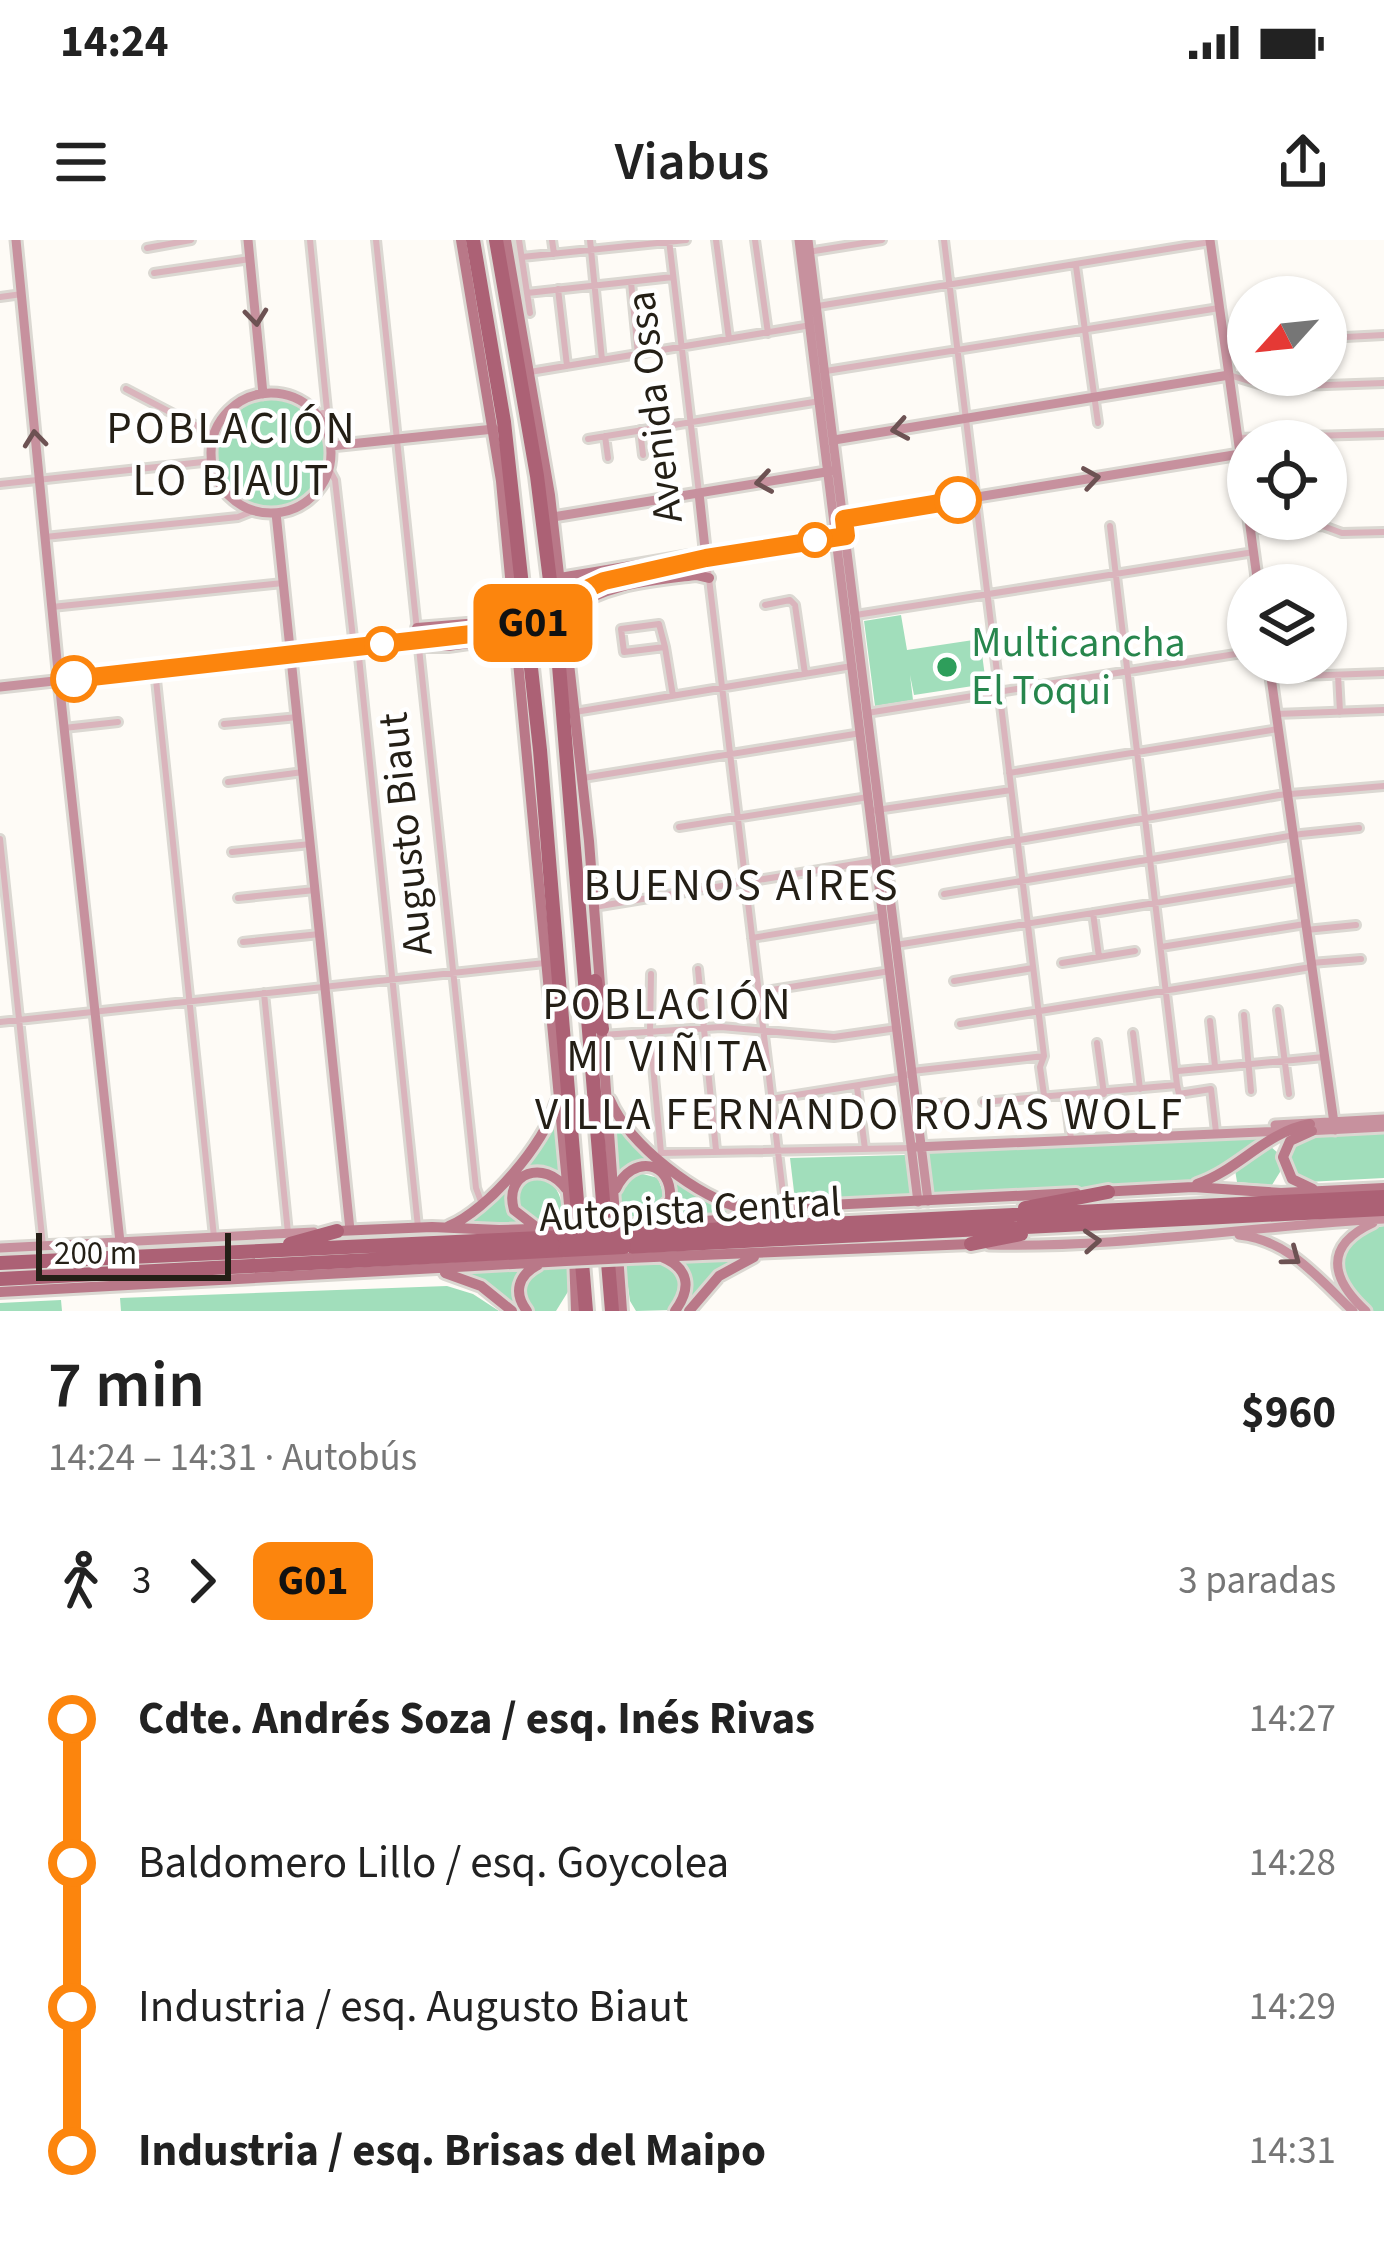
<!DOCTYPE html>
<html lang="es">
<head>
<meta charset="utf-8">
<style>
  :root { --surface:#fff; --page:#f2f2f2; --text:#222; --muted:#767676 }
  body { margin:0; font-family:"Source Sans 3",sans-serif; background:var(--page); color:var(--text); height:100vh; display:flex; flex-direction:column; font-size:45px; white-space:nowrap }
  * { box-sizing:border-box; margin:0 }
  p { font-size:39px; color:var(--muted) }
  .icon { flex:none; width:66px; height:66px; fill:none; stroke:currentColor; stroke-width:2; stroke-linecap:round; stroke-linejoin:round }
  .map { position:relative; height:1071px; overflow:hidden }
  .side { display:flex; flex-direction:column; background:var(--surface); flex:1 }
  .side>* { flex:none }
  .badge { padding:0 24px; border-radius:18px; font-size:42px; line-height:78px }
  .needle { width:78px; rotate:243deg }
  .tools { position:absolute; left:1227px; top:36px; display:grid; gap:24px }
  .tools a { display:grid; place-items:center; width:120px; height:120px; border-radius:50%; background:var(--surface); box-shadow:0 3px 9px #0004; font-size:60px }
  .scale { position:absolute; left:36px; bottom:30px; width:195px; box-sizing:border-box; padding-left:12px; border:6px solid #241f16; border-top:0; font-size:33px; line-height:42px; white-space:nowrap; color:#241f16; -webkit-text-stroke:9px #fff; paint-order:stroke }
  .map>.badge { position:absolute; translate:-50% -50%; box-shadow:0 0 0 6px #fff }
  .legs { display:flex; align-items:center; gap:18px; height:132px; padding:0 48px; font-size:39px }
  .legs p { margin-inline-start:auto }
  .head { display:flex; align-items:center; justify-content:space-between; height:204px; padding:0 48px }
  h1 { font-size:66px; font-weight:600; line-height:90px }
  ul { padding:0 48px; list-style:none }
  li { display:flex; align-items:center; gap:42px; height:144px; font-size:45px }
  li i { display:grid; place-items:center; width:18px; height:100%; margin:0 15px; background:currentColor }
  li i::after { content:''; width:30px; height:30px; margin:-15px; border:9px solid; border-radius:50%; background:var(--surface) }
  li p { margin-inline-start:auto }
  li:first-child i { background:linear-gradient(#0000 50%,currentColor 0) }
  li:last-child i { background:linear-gradient(currentColor 50%,#0000 0) }
  .status { display:flex; justify-content:space-between; align-items:center; height:84px; padding:0 60px; background:var(--surface); direction:ltr }
  .status svg { height:33px; fill:currentColor }
  header { display:flex; justify-content:space-between; align-items:center; height:156px; padding:0 48px; background:var(--surface); font-size:54px; font-weight:600 }
  .map>svg:first-child { display:block }
  .green { fill:#a1debb }
  .lines { fill:none; stroke-linecap:round; stroke-linejoin:round }
  .street-casing { stroke:#dbd8d2; stroke-width:12 }
  .secondary-casing { stroke:#dbd8d2; stroke-width:15 }
  .primary-casing { stroke:#dbd8d2; stroke-width:16 }
  .highway-casing { stroke:#dbd8d2; stroke-width:20 }
  .street { stroke:#dab4bc; stroke-width:6 }
  .secondary { stroke:#c7919e; stroke-width:9 }
  .primary { stroke:#b97888; stroke-width:10 }
  .highway { stroke:#ac6175; stroke-width:14 }
  .secondary-bridge-casing { stroke:#dbd8d2; stroke-width:15; stroke-linecap:butt }
  .primary-bridge-casing { stroke:#dbd8d2; stroke-width:16; stroke-linecap:butt }
  .highway-bridge-casing { stroke:#dbd8d2; stroke-width:20; stroke-linecap:butt }
  .secondary-bridge { stroke:#c7919e; stroke-width:9 }
  .primary-bridge { stroke:#b97888; stroke-width:10 }
  .highway-bridge { stroke:#ac6175; stroke-width:14 }
  .oneway { stroke:#6d5253 }
  .line-1-casing { stroke:#fff; stroke-width:27 }
  .line-1 { stroke:#fc850d; stroke-width:18 }
  .stop-1-dot { fill:#fff; stroke:#fc850d; stroke-width:6 }
  .leisure-dot { fill:#2e9e5b; stroke:#fff; stroke-width:4.5 }
  .labels { text-anchor:middle; dominant-baseline:central; stroke-width:9; stroke-linejoin:round; paint-order:stroke }
  .street-label { font-size:42px; fill:#241f16; stroke:#fff }
  .leisure-label { font-size:42px; fill:#27864d; stroke:#fff; text-anchor:start }
  .neighbourhood-label { font-size:45px; letter-spacing:3px; fill:#241f16; stroke:#fff }
</style>
</head>
<body>
<div class="status"><b>14:24</b><svg viewBox="0 0 49 12"><path d="M0 12V9h3v3zM5 12V6h3v6zM10 12V3h3v9zM15 12V0h3v12zM26 1h20v11H26zM47 4h2v5h-2z"/></svg></div>
<header><svg class="icon" aria-label="menu" viewBox="0 0 24 24"><path d="M4 6h16M4 12h16M4 18h16"/></svg>Viabus<svg class="icon" aria-label="share" viewBox="0 0 24 24"><path d="M12 15V3M7 8l5-5 5 5M5 13v7h14v-7"/></svg></header>
<div class="map">
<svg width="1384" height="1071" viewBox="0 0 1384 1071">
  <rect width="100%" height="100%" fill="#fefbf6"/>
  <path class="green" d="M216 212a56 56 0 1 1 112 0a56 56 0 1 1-112 0Z
    M901 375 907 410 980 399 986 444 914 455 910 435 913 460 875 466 864 381Z
    M612 876C641 919 691 949 738 970L739 978 663 981C675 969 677 961 673 944L635 923 626 927 617 939Z
    M557 878 562 936C539 919 510 931 507 960L520 987 462 985C500 958 536 918 557 878Z
    M1384 889V938L1307 942 1289 929 1288 908 1300 895Z
    M1272 893 1199 941 929 955 925 912 929 910Z
    M1270 906 1279 914 1280 932 1272 945 1237 942 1235 930Z
    M905 915 912 955 795 960 790 918Z
    M639 933 658 938 665 958 648 976 621 977C618 956 618 942 639 933Z
    M535 934C559 942 561 957 565 980 542 982 526 982 516 958L521 943Z
    M1384 986V1071H1370C1362 1062 1349 1052 1345 1040 1334 1011 1356 990 1384 986Z
    M737 1020 713 1033 683 1071 692 1054V1040L675 1021Z
    M663 1024 679 1036 682 1050 671 1070 636 1071 630 1061 625 1025Z
    M528 1027C511 1038 508 1055 521 1071L485 1043 461 1031Z
    M552 1027H571L569 1050 556 1071H534L527 1064 524 1047 536 1032Z
    M447 1046 473 1054 499 1071H121L120 1058Z
    M61 1060 62 1071H0V1063Z"/>
  <g class="lines">
    <defs>
      <path id="street" d="M310 0 330 200
        M376 0 418 400
        M519 0 530 73
        M552 0 554 14
        M590 0 602 120
        M669 0 699 253
        M716 0 729 99
        M755 0 768 93
        M944 0 1044 816 1040 827 1044 855
        M147 8 191 0
        M808 12 882 0
        M522 17 686 0
        M1076 26 1098 183
        M154 33 250 19
        M631 42 638 114
        M558 49 567 126
        M527 53 673 37
        M0 57 22 54
        M818 66 1210 2
        M1326 98 1384 95
        M1224 101 1248 100
        M826 131 1219 68
        M530 132 811 85
        M1229 135 1269 147 1384 143
        M126 149 214 195
        M317 175 328 171
        M640 190 643 215
        M605 196 608 218
        M1238 198 1384 194
        M588 199 820 161
        M329 229 335 240 353 398 359 417 418 987
        M0 244 212 221
        M1110 286 1177 845
        M1251 289 1323 286 1342 293 1384 292
        M45 297 238 277 253 271
        M707 322 785 970
        M765 365 790 360 795 365 805 434
        M52 367 283 343
        M856 375 1254 312
        M659 384 665 407 624 412 621 389Z
        M665 407 673 456
        M419 408 476 948 482 964
        M155 430 214 997
        M1338 435 1340 472
        M1271 437 1384 433
        M575 472 852 426
        M867 473 1248 412
        M1276 474 1384 470
        M224 484 298 477
        M64 488 118 482
        M1009 533 1278 489
        M583 538 861 493
        M228 542 303 532
        M870 571 1011 550
        M679 587 868 557
        M0 599 43 1006
        M232 612 311 604
        M887 623 1279 555 1384 546
        M944 654 1301 594 1359 588
        M238 658 315 650
        M594 667 874 621
        M1093 673 1099 717
        M1306 690 1356 685
        M752 698 883 676
        M243 702 320 694
        M896 705 1297 640
        M1161 707 1305 684
        M1062 723 1135 711
        M1311 723 1361 719
        M698 729 716 910
        M651 734 650 792 661 913 911 908
        M954 741 1033 728
        M759 752 890 731
        M264 753 288 993
        M1278 770 1289 854
        M1244 775 1251 851
        M1210 781 1215 826
        M0 782 545 723
        M960 784 1311 727
        M1133 793 1140 849
        M602 795 721 787 834 797 897 788
        M1097 803 1104 854
        M1178 831 1324 817
        M1177 845 1179 854 1211 849 1216 892
        M857 847 865 909
        M1066 858 1071 899
        M771 859 903 838 912 831 1044 816
        M983 862 1177 845
        M916 868 946 863"/>
      <path id="secondary" d="M16 0 59 441 120 1002
        M248 0 263 154
        M799 0 918 962
        M808 0 928 961
        M1210 0 1248 270
        M211 213a60 60 0 1 1 120 0a60 60 0 1 1-120 0Z
        M834 200 1229 135
        M331 206 494 189
        M699 253 706 318
        M276 273 350 990
        M553 277 832 231
        M843 279 1240 214
        M1249 279 1258 345
        M569 359 595 344 618 337 843 296
        M1269 423 1335 890
        M0 447 511 390
        M1275 885 1384 879
        M1306 891 1384 887
        M916 907 1283 891
        M1239 995C1289 1000 1319 1039 1353 1071
        M989 1005C1120 1008 1253 986 1384 979
        M0 1008 314 992
        M1366 1071C1331 1039 1323 1006 1373 983"/>
      <path id="primary" d="M461 0 501 241 572 996
        M506 0 550 255 589 601 600 745
        M560 338 690 316 706 318
        M564 373C604 344 647 341 696 335L709 338
        M417 388 516 380
        M419 406H448L518 396
        M601 781 616 990
        M610 860C630 906 697 957 745 969L1076 953
        M1312 891 1290 901 1283 917 1292 939 1313 949
        M1197 944C1239 930 1265 892 1310 884
        M616 949C632 914 673 920 670 960L649 981
        M1100 952 1193 947 1281 953 1384 948
        M624 985 780 977
        M449 986C487 971 546 902 556 863
        M536 987 514 970C503 932 545 919 566 949
        M337 991 432 987 499 990 563 988
        M574 1014 576 1071
        M618 1014 622 1071
        M662 1017C689 1028 692 1048 675 1071
        M629 1018 971 1004
        M445 1033 481 1046 512 1071
        M0 1052 566 1021
        M527 1071C513 1053 518 1035 538 1025
        M689 1071 719 1036 754 1017"/>
      <path id="highway" d="M473 0 504 182 540 510 586 1071
        M496 0 537 236 556 389 612 1071
        M595 741 602 789
        M1025 968 1108 952
        M624 994 1384 957
        M290 1004 337 991
        M971 1004 1021 994
        M624 1007 1384 969
        M0 1023 564 997
        M0 1039 565 1010"/>
    </defs>
    <use href="#street" class="street-casing"/>
    <use href="#secondary" class="secondary-casing"/>
    <use href="#primary" class="primary-casing"/>
    <use href="#highway" class="highway-casing"/>
    <use href="#street" class="street"/>
    <use href="#secondary" class="secondary"/>
    <use href="#primary" class="primary"/>
    <use href="#highway" class="highway"/>
    <defs>
      <path id="secondary-bridge" d="M511 390 543 379 569 359"/>
      <path id="primary-bridge" d="M563 988 624 985
        M566 1021 629 1018"/>
      <path id="highway-bridge" d="M564 997 624 994
        M565 1010 624 1007"/>
    </defs>
    <use href="#secondary-bridge" class="secondary-bridge-casing"/>
    <use href="#primary-bridge" class="primary-bridge-casing"/>
    <use href="#highway-bridge" class="highway-bridge-casing"/>
    <use href="#secondary-bridge" class="secondary-bridge"/>
    <use href="#primary-bridge" class="primary-bridge"/>
    <use href="#highway-bridge" class="highway-bridge"/>
  </g>
  <defs><path id="oneway-chevron" d="M-2-3.5L2.5 0L-2 3.5" fill="none" stroke-width="1.6" stroke-linecap="round" stroke-linejoin="round" transform="scale(3)"/></defs>
  <g class="oneway">
    <use href="#oneway-chevron" transform="translate(256 77) rotate(84)"/>
    <use href="#oneway-chevron" transform="translate(900 189) rotate(170)"/>
    <use href="#oneway-chevron" transform="translate(35 199) rotate(-96)"/>
    <use href="#oneway-chevron" transform="translate(1091 238) rotate(-9)"/>
    <use href="#oneway-chevron" transform="translate(764 242) rotate(171)"/>
    <use href="#oneway-chevron" transform="translate(1092 1001) rotate(-4)"/>
    <use href="#oneway-chevron" transform="translate(1292 1017) rotate(37)"/>
  </g>
  <g class="lines">
    <defs>
      <path id="line-1" d="M74 439 516 389 543 379 580 352 604 341 706 318 846 296 844 279 958 260"/>
    </defs>
    <use href="#line-1" class="line-1-casing"/>
    <use href="#line-1" class="line-1"/>
  </g>
  <g class="stop-1-dot">
    <circle cx="958" cy="260" r="21"/>
    <circle cx="815" cy="300" r="15"/>
    <circle cx="382" cy="404" r="15"/>
    <circle cx="74" cy="439" r="21"/>
  </g>
  <circle class="leisure-dot" cx="947" cy="427" r="12"/>
  <g class="labels">
    <g class="street-label">
      <text transform="translate(655 167) rotate(-97)">Avenida Ossa</text>
      <text transform="translate(406 594) rotate(-96)">Augusto Biaut</text>
      <text transform="translate(690 970) rotate(-3)">Autopista Central</text>
    </g>
    <g class="leisure-label">
      <text x="971" y="403">Multicancha<tspan x="971" dy="48">El Toqui</tspan></text>
    </g>
    <g class="neighbourhood-label">
      <text x="232" y="189">POBLACIÓN<tspan x="232" dy="52">LO BIAUT</tspan></text>
      <text x="742" y="646">BUENOS AIRES</text>
      <text x="668" y="765">POBLACIÓN<tspan x="668" dy="52">MI VIÑITA</tspan></text>
      <text x="860" y="875">VILLA FERNANDO ROJAS WOLF</text>
    </g>
  </g>
</svg>
<div class="tools">
<a><svg class="needle" viewBox="-14 -14 28 28"><path d="M0-13l5 13h-10z" fill="#e53935"/><path d="M0 13l5-13h-10z" fill="#767676"/></svg></a>
<a><svg class="icon" aria-label="locate" viewBox="0 0 24 24"><circle cx="12" cy="12" r="6"/><path d="M12 2v4M12 18v4M2 12h4M18 12h4"/></svg></a>
<a><svg class="icon" aria-label="layers" viewBox="0 0 24 24"><path d="M12 4l9 5-9 5-9-5zM3 14l9 5 9-5"/></svg></a>
</div>
<div class="scale">200 m</div>
<b class="badge" style="left:533px;top:383px;background:#fc850d;color:#111">G01</b>
</div>
<section class="side">
<div class="head"><div><h1>7 min</h1><p>14:24 – 14:31 · Autobús</p></div><b>$960</b></div>
<div class="legs"><svg class="icon" aria-label="walk" viewBox="0 0 24 24"><circle cx="13" cy="4" r="2"/><path d="M13 8l-2 6 4 7M11 14l-3 7M7 12l3-4h3l4 4"/></svg>3<svg class="icon" aria-label="forward" viewBox="0 0 24 24"><path d="M9 5l7 7-7 7"/></svg><b class="badge" style="background:#fc850d;color:#111">G01</b><p>3 paradas</p></div>
<ul>
<li><i style="color:#fc850d"></i><b>Cdte. Andrés Soza / esq. Inés Rivas</b><p>14:27</p></li>
<li><i style="color:#fc850d"></i><span>Baldomero Lillo / esq. Goycolea</span><p>14:28</p></li>
<li><i style="color:#fc850d"></i><span>Industria / esq. Augusto Biaut</span><p>14:29</p></li>
<li><i style="color:#fc850d"></i><b>Industria / esq. Brisas del Maipo</b><p>14:31</p></li>
</ul>
</section>
</body>
</html>
